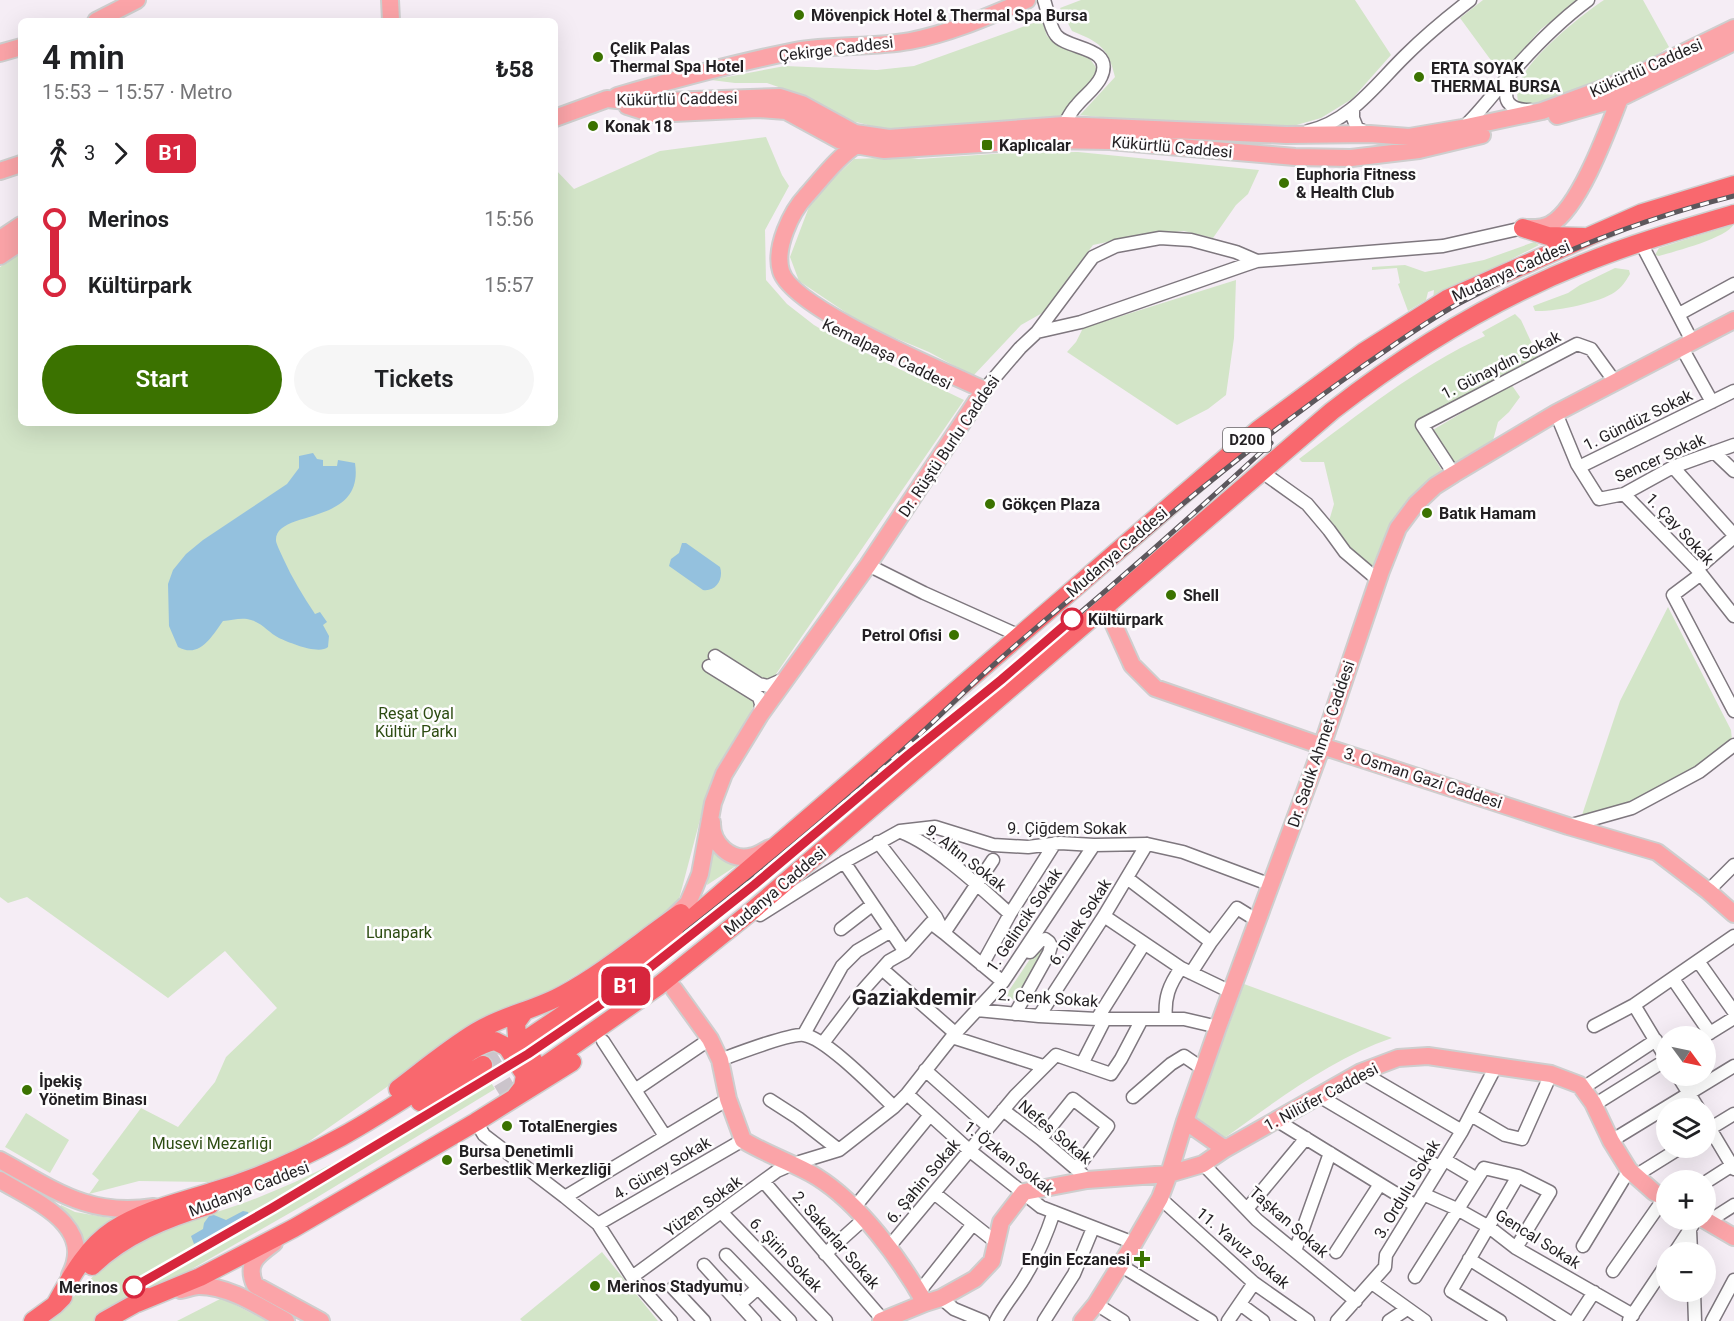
<!DOCTYPE html>
<html lang="en">
<head>
<meta charset="utf-8">
<style>
  :root { --surface:#fff; --page:#f6f6f6; --text:#202124; --muted:#757577; --accent:#3b7200 }
  body { margin:0; font-family:Roboto,sans-serif; background:var(--page); color:var(--text); height:100vh; display:flex; flex-direction:column; font-size:22px; white-space:nowrap }
  * { box-sizing:border-box; margin:0 }
  p { font-size:20px; color:var(--muted) }
  .icon { flex:none; width:33px; height:33px; fill:none; stroke:currentColor; stroke-width:2; stroke-linecap:round; stroke-linejoin:round }
  .map { position:relative; flex:1; overflow:hidden }
  .drawer { position:absolute; left:18px; top:18px; width:540px; height:408px; display:flex; flex-direction:column; background:var(--surface); border-radius:9px; box-shadow:0 6px 24px #0002 }
  .drawer>* { flex:none }
  .badge { padding:0 12px; border-radius:9px; font-size:21px; line-height:39px }
  .needle { width:39px; rotate:123deg }
  .controls { position:absolute; left:1656px; top:1026px; display:grid; gap:12px }
  .controls a { display:grid; place-items:center; width:60px; height:60px; border-radius:50%; background:var(--surface); box-shadow:0 6px 24px #0002; font-size:30px }
  .map>.badge { position:absolute; translate:-50% -50%; box-shadow:0 0 0 3px #fff }
  .legs { display:flex; align-items:center; gap:9px; height:66px; padding:0 24px; font-size:20px }
  .legs p { margin-inline-start:auto }
  .summary { display:flex; align-items:center; justify-content:space-between; height:102px; padding:0 24px }
  h1 { font-size:33px; font-weight:600; line-height:45px }
  .cta { display:flex; gap:12px; margin-top:auto; padding:12px 24px }
  .cta a { flex:1; height:69px; border-radius:36px; background:var(--accent); color:#fff; font-size:24px; font-weight:600; line-height:69px; text-align:center }
  .cta a+a { background:var(--page); color:var(--text) }
  ul { padding:0 24px; list-style:none }
  li { display:flex; align-items:center; gap:21px; height:66px; font-size:22px }
  li i { display:grid; place-items:center; width:9px; height:100%; margin:0 8px; background:currentColor }
  li i::after { content:''; width:15px; height:15px; margin:-8px; border:4px solid; border-radius:50%; background:var(--surface) }
  li p { margin-inline-start:auto }
  li:first-child i { background:linear-gradient(#0000 50%,currentColor 0) }
  li:last-child i { background:linear-gradient(currentColor 50%,#0000 0) }
  .map>svg:first-child { display:block }
  .green { fill:#d3e5c8 }
  .water { fill:#94c1de }
  .lines { fill:none; stroke-linecap:round; stroke-linejoin:round }
  .highway-tunnel { stroke:#cbc4cb; stroke-width:18; stroke-dasharray:18 9; stroke-linecap:butt }
  .minor-casing { stroke:#7e777e; stroke-width:15 }
  .major-casing { stroke:#cecece; stroke-width:20 }
  .highway-casing { stroke:#cecece; stroke-width:21 }
  .minor { stroke:#fff; stroke-width:12 }
  .major { stroke:#fba4a8; stroke-width:16 }
  .highway { stroke:#f9686e; stroke-width:18 }
  .rail-casing { stroke:#5c575c; stroke-width:5 }
  .rail { stroke:#fefdfe; stroke-width:3; stroke-dasharray:9; stroke-linecap:butt }
  .line-1-casing { stroke:#fff; stroke-width:14 }
  .line-1 { stroke:#d7263d; stroke-width:9 }
  .poi-dot { fill:#3b7200; stroke:#fefdfe; stroke-width:2 }
  .stop-1-dot { fill:#fff; stroke:#d7263d; stroke-width:3 }
  .labels { text-anchor:middle; dominant-baseline:central; stroke-width:5; stroke-linejoin:round; paint-order:stroke }
  .shield { fill:#fefdfe; stroke:#646264; stroke-width:1.5 }
  .shield-label { font-size:15px; font-weight:bold; fill:#221f22 }
  .poi-label { font-size:16px; font-weight:bold; fill:#221f22; stroke:#fefdfe; text-anchor:start }
  .street-label { font-size:16px; fill:#221f22; stroke:#fefdfe }
  .stop-label { font-size:16px; font-weight:bold; fill:#221f22; stroke:#fefdfe; text-anchor:start }
  .park-label { font-size:16px; fill:#2d4c12; stroke:#fefdfe }
  .district-label { font-size:22px; font-weight:bold; fill:#221f22; stroke:#fefdfe }
</style>
</head>
<body>
<div class="map">
<svg width="1734" height="1321" viewBox="0 0 1734 1321">
  <rect width="100%" height="100%" fill="#f5edf5"/>
  <path class="green" d="M1081 0H1355L1391 55 1352 99 1321 118 1286 128 1140 121 1080 115 1115 77C1108 47 1099 42 1072 31L1060 8Z
    M1483 0H1580L1541 29 1501 74 1460 18Z
    M1604 0H1643L1669 47 1636 68 1586 92 1544 101 1530 106 1519 103C1516 96 1517 89 1520 81 1531 56 1581 15 1604 0Z
    M1042 20 1047 36C1066 47 1088 49 1097 70L1093 79 1076 97 1062 119 884 129 848 120 810 98 767 83H735L711 80 785 66 877 70 914 66Z
    M766 137 782 175 789 186 765 230 766 280 787 304 814 325 841 341 964 400 752 709 706 797 678 903 607 956 546 993 481 1021 294 1152 262 1168 208 1182 139 1181 89 1194 99 1180 92 1174 141 1108 178 1127 215 1082 226 1057 277 1008 225 951 168 998 27 897 8 903 0 897V267L21 253V423H555V169L574 189 660 151Z
    M1078 152 1259 170 1248 194 1236 205 1213 238 1184 231 1136 236 1093 245 1044 312 1021 325 973 376 929 352 866 326 799 281 790 257 812 199 854 159 904 157 919 159 1007 153Z
    M1734 224C1727 238 1676 251 1659 256L1655 255 1659 248Z
    M1534 242 1539 245 1433 299 1434 290 1428 292 1426 300 1408 311 1398 284 1400 283 1397 268 1372 270V267L1405 265 1425 272 1484 260Z
    M1615 268 1629 270 1630 274C1626 281 1621 288 1615 292 1599 303 1554 312 1535 311L1533 306 1568 293 1580 285Z
    M1236 280 1234 338 1226 395 1208 409 1177 425 1067 352 1076 342 1083 328Z
    M1515 314 1521 320 1539 359 1429 419C1422 446 1430 450 1443 472L1382 561 1372 570 1349 548 1329 521 1334 504 1324 462H1302L1299 459C1359 414 1417 367 1485 336L1482 332Z
    M1511 384 1520 397 1509 412 1498 422 1492 444 1454 465 1431 431Z
    M1668 607 1731 730 1732 740 1727 747 1694 772 1628 805 1580 821 1620 701Z
    M711 846 736 866 707 885Z
    M1044 942 1048 949 1017 997 1014 1000 1007 996 1008 992 1038 947Z
    M1244 984 1392 1038C1330 1059 1275 1102 1223 1139L1193 1123Z
    M485 1073 495 1089 316 1198 101 1321H49C76 1298 96 1268 125 1249 154 1230 190 1221 223 1210 247 1203 271 1192 295 1182 361 1152 423 1111 485 1073Z
    M26 1113 69 1140 50 1173 5 1147Z
    M61 1205 75 1212 116 1219 80 1264 59 1208Z
    M602 1252 658 1321H522L520 1319Z
    M222 1298 267 1321H177Z"/>
  <path class="water" d="M313 453 317 459 323 460V466H337L338 460 355 463C365 528 274 508 276 541 277 546 281 553 283 558 292 578 303 596 315 614L320 612 327 622 323 625 329 636 328 647C319 655 290 643 279 638 269 633 262 623 251 620 243 617 232 620 223 621 212 636 200 659 178 647L169 626 168 584 173 570 186 554 203 540 287 484 299 468V456Z
    M682 543H686L720 567C724 579 716 592 703 590L669 566 671 559 679 553Z
    M243 1211 248 1212 250 1216 249 1220 229 1229 224 1240 217 1242 206 1238 194 1244 191 1236 203 1229 204 1223 209 1216 214 1215 226 1220Z"/>
  <g class="lines">
    <path class="highway-tunnel" d="M483 1065 521 1042
      M499 1094 533 1073"/>
    <defs>
      <path id="minor" d="M1044 0C1048 11 1049 26 1056 35 1067 50 1115 46 1101 77 1096 88 1084 96 1077 105 1071 111 1068 118 1064 125
        M1510 80C1501 100 1508 110 1530 110
        M1353 108V118L1357 128 1369 134
        M1463 128C1482 110 1496 90 1513 71 1535 46 1561 20 1588 0
        M1308 131C1350 122 1377 83 1406 55 1426 35 1448 17 1470 0
        M1641 243 1693 343
        M1679 314 1734 284
        M1037 332 1093 257 1116 246 1160 238 1191 240 1236 252 1257 261
        M1682 348 1712 402
        M984 390 1020 348 1037 332 1081 322 1245 265 1257 261 1443 246 1523 228
        M1556 413 1577 464 1599 499 1624 494 1673 467 1734 445
        M1714 452 1734 471
        M1579 467 1734 391
        M1673 467 1734 535
        M1262 472 1307 504 1329 530 1345 552 1378 580
        M1454 474 1422 425 1577 344 1591 349 1615 382
        M1624 494 1697 569 1734 616
        M868 565 924 593 1020 636
        M1697 569 1734 537
        M1701 574 1673 595 1734 711
        M715 656 759 684 768 686 784 679
        M709 666 759 697 761 704 760 715
        M1568 826 1632 808 1699 772 1734 745
        M901 832C937 846 981 888 1010 914
        M878 842 936 917 944 933 1003 982
        M844 862 905 952
        M1127 878 1211 942
        M1708 891 1734 865
        M760 915 844 862 900 831 935 827 993 845 1028 847 1060 843 1094 845 1147 844 1183 852 1271 885
        M1104 916 1181 968 1231 992
        M841 929 872 905
        M1698 961 1734 1012
        M982 965 1010 914 1055 843
        M882 969 955 1033
        M1191 973 1211 942 1237 908 1258 921
        M1673 979 1710 1033
        M1634 1005 1666 1058
        M977 1010 1003 982 1094 845
        M1015 1014 1049 953 1051 946 1049 942 1045 939 1040 941 1030 952
        M1039 1016 1104 916 1147 844
        M1097 1019 1144 944
        M1166 1019C1164 998 1169 985 1181 968
        M1594 1026 1634 1005 1734 936
        M804 1034 842 966 857 951 891 931
        M1705 1036 1734 1018
        M952 1037 1043 1066
        M603 1041 665 1136
        M823 1043 864 989 889 961 905 952 931 923 944 933 993 860
        M720 1060C736 1054 790 1033 804 1035 826 1038 876 1090 894 1107
        M1082 1064 1105 1019
        M925 1070 989 1127
        M1361 1072 1462 1131
        M1678 1076 1698 1108
        M1583 1088 1656 1040
        M635 1090 710 1039
        M907 1094 969 1150 1041 1207 1134 1243
        M1319 1096 1439 1167
        M1133 1097 1171 1064 1184 1056 1203 1069
        M770 1100 798 1118 839 1150
        M1594 1105 1666 1060
        M1003 1110 1041 1139 1082 1174
        M1471 1115 1505 1135 1522 1139 1551 1074
        M1276 1120 1416 1206
        M476 1122 484 1135 565 1197 598 1224 632 1277 671 1321
        M1706 1122 1734 1169
        M1706 1131 1734 1114
        M1041 1139 1073 1099 1108 1126 1077 1168
        M1611 1141 1734 1066
        M1445 1160 1477 1179
        M1203 1164 1257 1220 1356 1301
        M1635 1176 1680 1148
        M764 1182 883 1320
        M1706 1182 1734 1164
        M934 1193 997 1243
        M1423 1194 1457 1209 1489 1227 1516 1248 1633 1315
        M565 1197 728 1099
        M1160 1198 1254 1283 1308 1321
        M854 1208 930 1115
        M1247 1209 1306 1138
        M722 1213 826 1321
        M1709 1221 1734 1205
        M598 1224 743 1140
        M1690 1230 1691 1252
        M1583 1246 1629 1170
        M888 1248 1015 1096 1056 1055 1111 1074 1121 1059 1142 1019
        M1295 1251 1330 1153
        M1336 1252 1380 1184
        M1675 1252 1696 1220
        M825 1254 864 1219
        M726 1255 790 1321
        M1469 1259 1568 1321
        M704 1265 755 1321
        M1120 1265 1211 1321
        M1613 1271 1665 1197
        M632 1277 777 1171 793 1164 839 1150 894 1107 907 1094 952 1037 977 1010 1039 1016 1097 1019H1184L1218 1027
        M1415 1277 1484 1168 1518 1176 1550 1192 1516 1248
        M1372 1283 1425 1321
        M673 1288 704 1321
        M919 1292 973 1224
        M1694 1292 1695 1321
        M941 1298 954 1309 983 1321
        M740 1304 758 1288
        M1096 1304 1123 1321
        M1240 1304 1263 1321
        M1629 1320 1666 1265
        M996 1321C1005 1303 1018 1290 1027 1273 1039 1253 1047 1233 1054 1212
        M1044 1321 1074 1274 1093 1228
        M1228 1321 1254 1283
        M1337 1321 1385 1267 1386 1255 1462 1131 1496 1066
        M1389 1321 1407 1309
        M1500 1321 1451 1291 1518 1176
        M1575 1321 1594 1292
        M1712 1321 1734 1280"/>
      <path id="major" d="M390 0 391 21
        M96 21 137 0
        M0 53 21 47
        M617 96C676 79 735 63 795 51 833 44 872 48 910 41 951 33 989 16 1027 0
        M627 106 652 114 758 109 786 111 839 140 855 145 884 150 1046 140 1110 141 1295 157 1351 158 1419 150 1482 135
        M1557 116 1620 98 1734 42
        M555 118 607 99 637 102 780 97 802 104 855 133 889 138 1064 125 1286 135 1370 134 1409 137 1462 128 1542 111 1629 79 1734 28
        M0 171 21 164
        M1524 228C1533 228 1543 229 1551 224 1580 207 1608 129 1620 98
        M0 239 21 225
        M0 256 21 242
        M1105 605 1132 665 1155 688 1322 746 1568 826 1657 852 1708 891 1734 914
        M712 822C711 843 731 863 753 856 759 855 765 850 770 848
        M669 921 688 903 694 889 700 874 713 803 724 774 760 715 868 565 984 390C945 371 792 309 781 271 774 248 791 212 806 196 823 177 839 155 861 142
        M674 989 710 1039 720 1060 728 1099 743 1140C767 1155 794 1163 817 1177 860 1204 900 1259 925 1303L941 1298 975 1279 992 1261 1001 1222 1024 1192 1087 1180 1169 1174 1203 1164 1225 1149 1361 1072 1398 1058 1428 1056 1551 1074 1580 1085 1593 1103 1611 1141 1629 1170 1654 1192 1666 1198
        M1185 1121 1225 1149
        M0 1160C55 1190 88 1217 154 1207
        M0 1180C34 1201 96 1225 70 1275
        M1705 1220 1734 1237
        M274 1243C258 1255 245 1263 255 1285L321 1321
        M181 1290C187 1289 193 1286 199 1286 230 1286 260 1307 286 1321
        M881 1321 925 1303
        M1082 1321 1096 1304 1134 1243 1160 1198 1169 1174 1185 1121 1218 1027 1322 746 1381 571 1398 528 1416 504 1435 486 1454 474 1556 413 1734 320"/>
      <path id="highway" d="M1523 228 1548 236 1584 237
        M524 1012 516 1023 517 1036 540 1071 556 1072
        M530 1037 591 996 683 926 1258 430 1365 351 1447 299 1642 213 1734 185
        M547 1064 657 987 753 910 1332 411C1408 352 1492 300 1582 264 1631 244 1683 229 1734 214
        M398 1089C423 1070 448 1049 476 1032 503 1015 536 1010 564 994 606 971 642 940 681 913
        M420 1102 483 1065
        M92 1266C124 1235 167 1218 210 1205
        M137 1303 200 1277 294 1228 476 1122 572 1062
        M55 1305C71 1277 86 1248 113 1230 144 1210 177 1203 211 1192 256 1179 299 1160 341 1137 372 1120 401 1101 430 1082 451 1068 470 1045 495 1041L507 1047 525 1075 523 1087 516 1096
        M33 1321 55 1305 63 1297
        M104 1321 147 1297"/>
    </defs>
    <use href="#minor" class="minor-casing"/>
    <use href="#major" class="major-casing"/>
    <use href="#highway" class="highway-casing"/>
    <use href="#minor" class="minor"/>
    <use href="#major" class="major"/>
    <use href="#highway" class="highway"/>
    <defs>
      <path id="rail" d="M914 750C1037 652 1156 549 1271 443
        M685 933C760 874 833 813 904 749 933 723 960 695 989 669 1034 628 1082 590 1128 550 1204 485 1281 423 1363 366 1394 345 1424 323 1456 305 1544 258 1637 220 1734 196"/>
    </defs>
    <use href="#rail" class="rail-casing"/>
    <use href="#rail" class="rail"/>
  </g>
  <g class="lines">
    <defs>
      <path id="line-1" d="M134 1287 272 1208 528 1054 619 992 754 885 907 756 1001 680 1072 619"/>
    </defs>
    <use href="#line-1" class="line-1-casing"/>
    <use href="#line-1" class="line-1"/>
  </g>
  <g class="poi-dot">
    <circle cx="799" cy="15" r="6"/>
    <circle cx="598" cy="57" r="6"/>
    <circle cx="1419" cy="77" r="6"/>
    <circle cx="593" cy="126" r="6"/>
    <rect x="981" y="139" width="12" height="12" rx="3"/>
    <circle cx="1284" cy="183" r="6"/>
    <circle cx="990" cy="504" r="6"/>
    <circle cx="1427" cy="513" r="6"/>
    <circle cx="1171" cy="595" r="6"/>
    <circle cx="954" cy="635" r="6"/>
    <circle cx="27" cy="1090" r="6"/>
    <circle cx="507" cy="1126" r="6"/>
    <circle cx="447" cy="1160" r="6"/>
    <path d="M1139 1250h6v6h6v6h-6v6h-6v-6h-6v-6h6z"/>
    <circle cx="595" cy="1286" r="6"/>
  </g>
  <g class="stop-1-dot">
    <circle cx="1072" cy="619" r="10"/>
    <circle cx="134" cy="1287" r="10"/>
  </g>
  <g class="labels">
    <rect class="shield" x="1223" y="428" width="48" height="24" rx="4.5"/>
    <g class="shield-label">
      <text x="1247" y="440">D200</text>
    </g>
    <g class="poi-label">
      <text x="811" y="15">Mövenpick Hotel &amp; Thermal Spa Bursa</text>
      <text x="610" y="48">Çelik Palas<tspan x="610" dy="18">Thermal Spa Hotel</tspan></text>
      <text x="1431" y="68">ERTA SOYAK<tspan x="1431" dy="18">THERMAL BURSA</tspan></text>
      <text x="605" y="126">Konak 18</text>
      <text x="999" y="145">Kaplıcalar</text>
      <text x="1296" y="174">Euphoria Fitness<tspan x="1296" dy="18">&amp; Health Club</tspan></text>
      <text x="1002" y="504">Gökçen Plaza</text>
      <text x="1439" y="513">Batık Hamam</text>
      <text x="1183" y="595">Shell</text>
      <text x="942" y="635" text-anchor="end">Petrol Ofisi</text>
      <text x="39" y="1081">İpekiş<tspan x="39" dy="18">Yönetim Binası</tspan></text>
      <text x="519" y="1126">TotalEnergies</text>
      <text x="459" y="1151">Bursa Denetimli<tspan x="459" dy="18">Serbestlik Merkezliği</tspan></text>
      <text x="1130" y="1259" text-anchor="end">Engin Eczanesi</text>
      <text x="607" y="1286">Merinos Stadyumu</text>
    </g>
    <g class="street-label">
      <text transform="translate(836 49) rotate(-7)">Çekirge Caddesi</text>
      <text transform="translate(1646 68) rotate(-24)">Kükürtlü Caddesi</text>
      <text transform="translate(677 99) rotate(-1)">Kükürtlü Caddesi</text>
      <text transform="translate(1172 147) rotate(5)">Kükürtlü Caddesi</text>
      <text transform="translate(1511 271) rotate(-24)">Mudanya Caddesi</text>
      <text transform="translate(887 354) rotate(26)">Kemalpaşa Caddesi</text>
      <text transform="translate(1501 365) rotate(-27)">1. Günaydın Sokak</text>
      <text transform="translate(1638 420) rotate(-26)">1. Gündüz Sokak</text>
      <text transform="translate(949 446) rotate(-56)">Dr. Rüştü Burlu Caddesi</text>
      <text transform="translate(1660 458) rotate(-24)">Sencer Sokak</text>
      <text transform="translate(1680 529) rotate(47)">1. Çay Sokak</text>
      <text transform="translate(1117 552) rotate(-41)">Mudanya Caddesi</text>
      <text transform="translate(1321 744) rotate(-71)">Dr. Sadık Ahmet Caddesi</text>
      <text transform="translate(1423 778) rotate(18)">3. Osman Gazi Caddesi</text>
      <text x="1067" y="828">9. Çiğdem Sokak</text>
      <text transform="translate(966 858) rotate(38)">9. Altın Sokak</text>
      <text transform="translate(775 891) rotate(-40)">Mudanya Caddesi</text>
      <text transform="translate(1024 920) rotate(-56)">1. Gelincik Sokak</text>
      <text transform="translate(1080 922) rotate(-57)">6. Dilek Sokak</text>
      <text transform="translate(1048 998) rotate(4)">2. Cenk Sokak</text>
      <text transform="translate(1321 1097) rotate(-28)">1. Nilüfer Caddesi</text>
      <text transform="translate(1055 1132) rotate(40)">Nefes Sokak</text>
      <text transform="translate(1009 1158) rotate(38)">1. Özkan Sokak</text>
      <text transform="translate(662 1168) rotate(-30)">4. Güney Sokak</text>
      <text transform="translate(923 1181) rotate(-50)">6. Şahin Sokak</text>
      <text transform="translate(249 1189) rotate(-21)">Mudanya Caddesi</text>
      <text transform="translate(1407 1189) rotate(-59)">3. Ordulu Sokak</text>
      <text transform="translate(703 1206) rotate(-36)">Yüzen Sokak</text>
      <text transform="translate(1289 1222) rotate(41)">Taşkan Sokak</text>
      <text transform="translate(1538 1239) rotate(32)">Gencal Sokak</text>
      <text transform="translate(836 1240) rotate(49)">2. Sakarlar Sokak</text>
      <text transform="translate(1243 1248) rotate(40)">11. Yavuz Sokak</text>
      <text transform="translate(786 1255) rotate(46)">6. Şirin Sokak</text>
    </g>
    <g class="stop-label">
      <text x="1088" y="619">Kültürpark</text>
      <text x="118" y="1287" text-anchor="end">Merinos</text>
    </g>
    <g class="park-label">
      <text x="416" y="713">Reşat Oyal<tspan x="416" dy="18">Kültür Parkı</tspan></text>
      <text x="399" y="932">Lunapark</text>
      <text x="212" y="1143">Musevi Mezarlığı</text>
    </g>
    <g class="district-label">
      <text x="914" y="997">Gaziakdemir</text>
    </g>
  </g>
</svg>
<div class="controls">
<a><svg class="needle" viewBox="-14 -14 28 28"><path d="M0-13l5 13h-10z" fill="#e53935"/><path d="M0 13l5-13h-10z" fill="#757577"/></svg></a>
<a><svg class="icon" aria-label="layers" viewBox="0 0 24 24"><path d="M12 4l9 5-9 5-9-5zM3 14l9 5 9-5"/></svg></a>
<a>+</a>
<a>−</a>
</div>
<b class="badge" style="left:626px;top:986px;background:#d7263d;color:#fff">B1</b>
<section class="drawer">
<div class="summary"><div><h1>4 min</h1><p>15:53 – 15:57 · Metro</p></div><b>₺58</b></div>
<div class="legs"><svg class="icon" aria-label="walk" viewBox="0 0 24 24"><circle cx="13" cy="4" r="2"/><path d="M13 8l-2 6 4 7M11 14l-3 7M7 12l3-4h3l4 4"/></svg>3<svg class="icon" aria-label="forward" viewBox="0 0 24 24"><path d="M9 5l7 7-7 7"/></svg><b class="badge" style="background:#d7263d;color:#fff">B1</b></div>
<ul>
<li><i style="color:#d7263d"></i><b>Merinos</b><p>15:56</p></li>
<li><i style="color:#d7263d"></i><b>Kültürpark</b><p>15:57</p></li>
</ul>
<div class="cta"><a>Start</a><a>Tickets</a></div>
</section>
</div>
</body>
</html>
